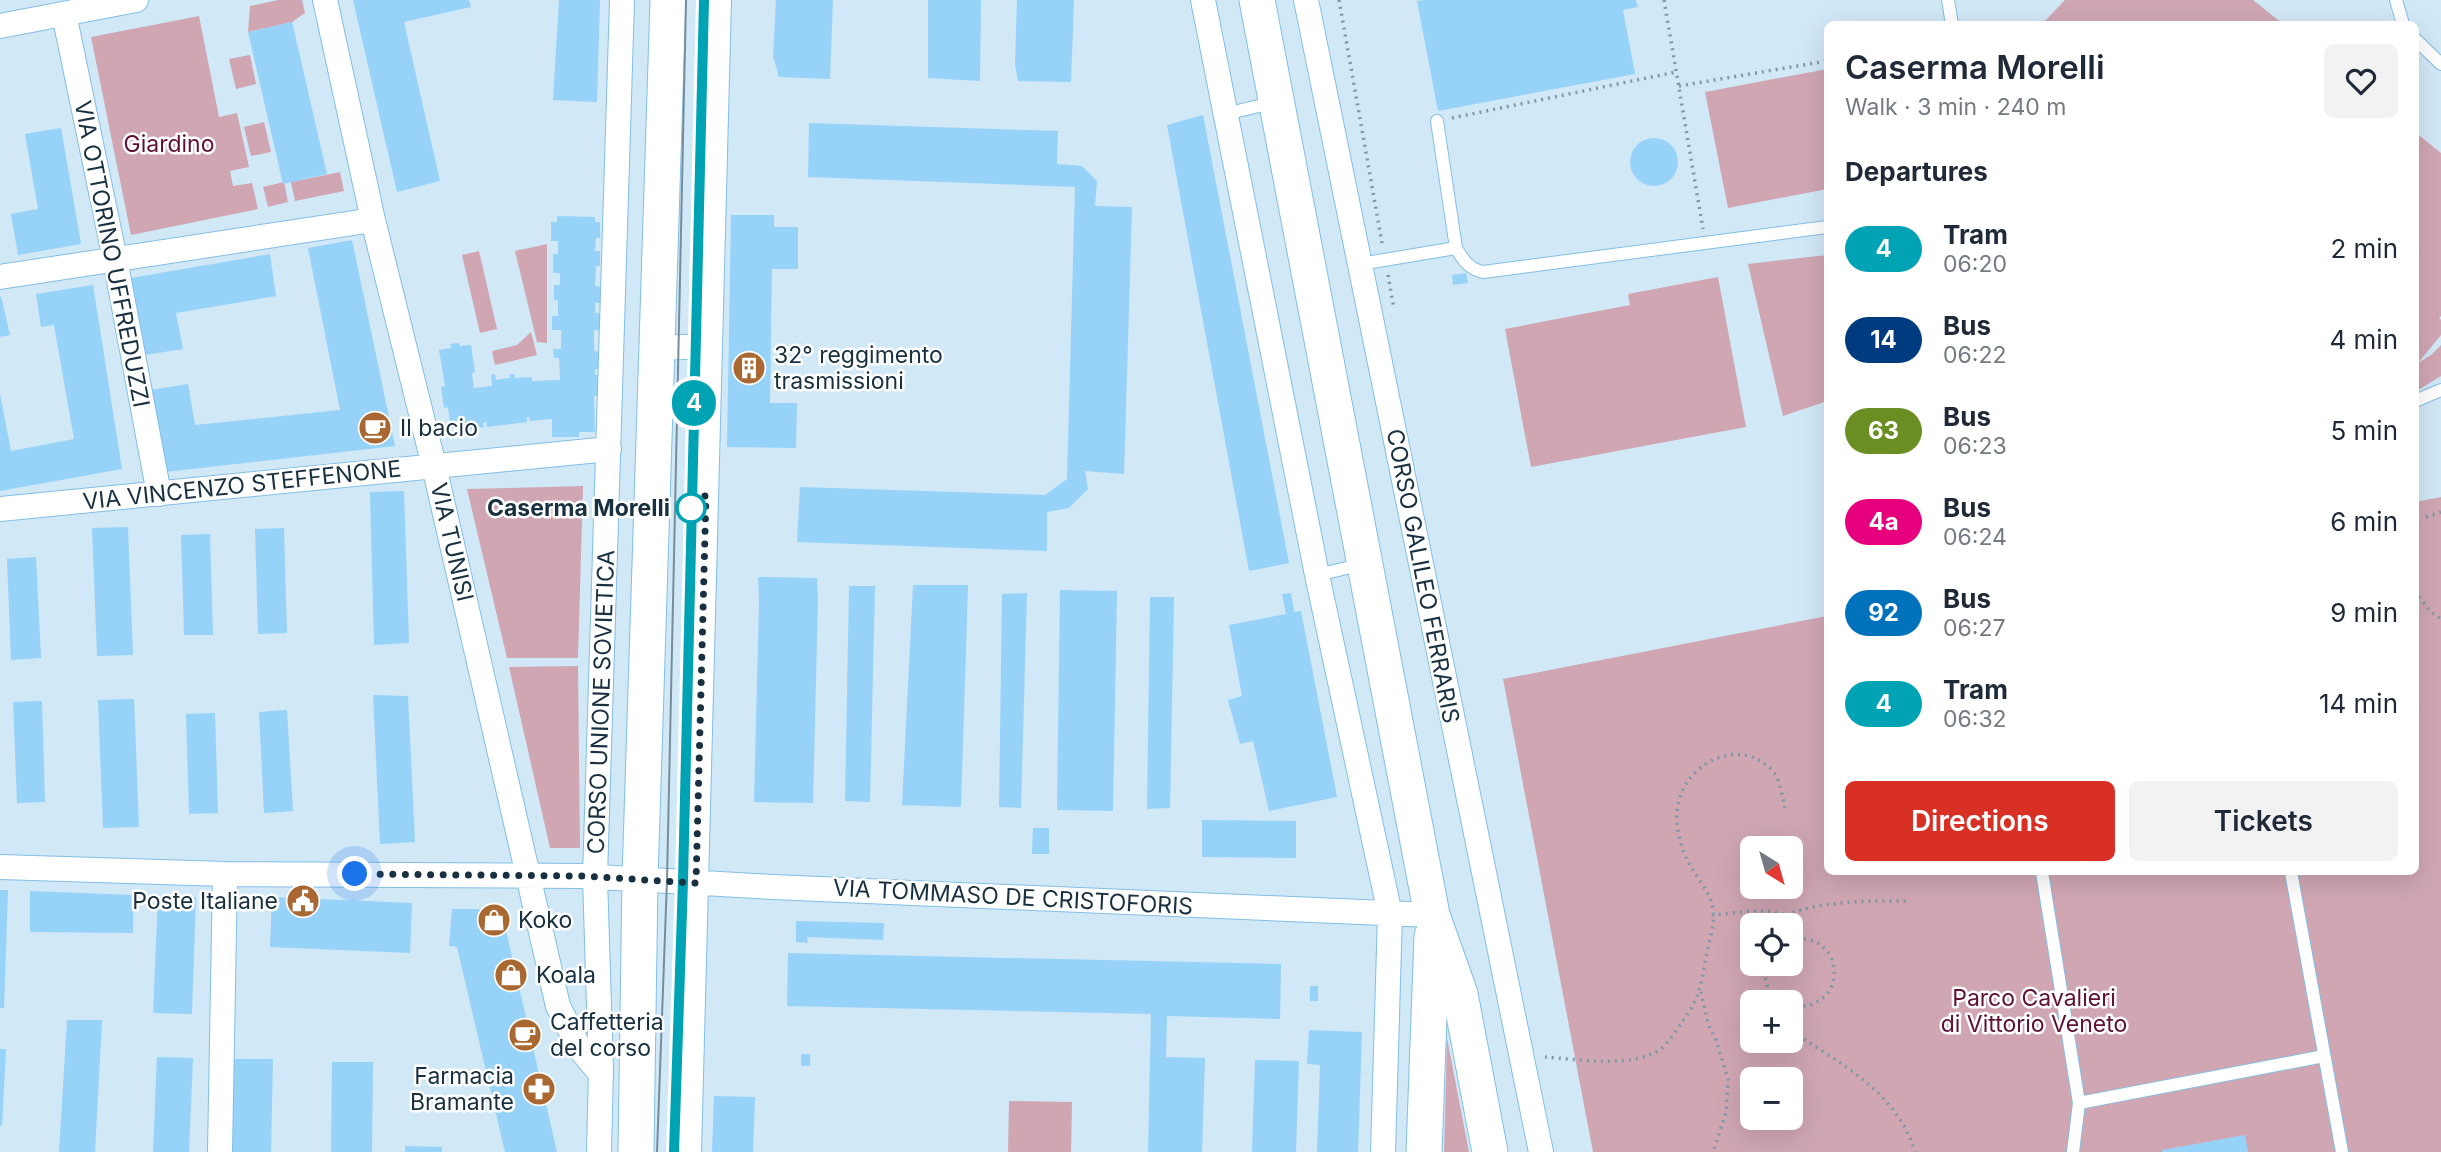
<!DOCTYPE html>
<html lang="en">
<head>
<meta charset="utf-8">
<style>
  :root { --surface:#fff; --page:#f2f2f3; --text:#1f2937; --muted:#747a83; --accent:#d93025 }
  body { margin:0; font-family:Inter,sans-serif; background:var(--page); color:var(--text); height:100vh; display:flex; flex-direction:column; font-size:26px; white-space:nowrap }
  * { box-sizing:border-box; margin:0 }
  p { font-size:23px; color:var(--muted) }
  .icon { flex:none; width:38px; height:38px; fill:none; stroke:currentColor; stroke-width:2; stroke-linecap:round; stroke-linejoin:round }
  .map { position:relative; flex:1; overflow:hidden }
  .drawer { position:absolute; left:1824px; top:21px; width:595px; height:854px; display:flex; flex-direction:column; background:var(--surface); border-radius:10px; box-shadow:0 7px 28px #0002 }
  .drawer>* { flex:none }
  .badge { padding:0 14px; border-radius:23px; font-size:24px; line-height:46px }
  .needle { width:46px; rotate:143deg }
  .buttons { position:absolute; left:1740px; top:836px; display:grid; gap:14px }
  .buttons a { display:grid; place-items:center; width:63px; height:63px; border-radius:10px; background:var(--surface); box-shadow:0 7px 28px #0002; font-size:35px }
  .you { position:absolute; width:35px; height:35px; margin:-18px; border:5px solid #fff; border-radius:50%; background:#1a73e8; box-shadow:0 0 0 10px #1a73e833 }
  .map>.badge { position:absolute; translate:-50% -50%; box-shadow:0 0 0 4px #fff }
  h2 { padding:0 21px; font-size:26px; line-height:63px }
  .round { display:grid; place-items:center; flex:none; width:74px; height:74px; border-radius:10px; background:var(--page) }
  .head { display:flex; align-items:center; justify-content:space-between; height:119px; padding:0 21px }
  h1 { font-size:33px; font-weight:600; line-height:52px }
  .primary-button { display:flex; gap:14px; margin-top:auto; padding:14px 21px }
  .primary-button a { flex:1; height:80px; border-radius:10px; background:var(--accent); color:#fff; font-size:28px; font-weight:600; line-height:80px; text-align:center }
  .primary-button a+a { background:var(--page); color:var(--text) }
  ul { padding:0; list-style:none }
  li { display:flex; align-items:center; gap:21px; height:91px; padding:0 21px }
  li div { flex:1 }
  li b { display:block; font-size:26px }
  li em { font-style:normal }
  li .badge { min-width:77px; font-weight:700; text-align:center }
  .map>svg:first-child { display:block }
  .green { fill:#d0a6b3; fill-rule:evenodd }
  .building { fill:#97d2f8 }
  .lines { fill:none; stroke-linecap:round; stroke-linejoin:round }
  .lane-casing { stroke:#83bee4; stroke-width:14 }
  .street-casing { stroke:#83bee4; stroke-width:26 }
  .secondary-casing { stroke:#83bee4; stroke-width:37 }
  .path { stroke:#8097a6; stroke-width:3.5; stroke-dasharray:2 5; stroke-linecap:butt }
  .lane { stroke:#fff; stroke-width:12 }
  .street { stroke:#fff; stroke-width:24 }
  .secondary { stroke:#fff; stroke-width:35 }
  .tram { stroke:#768d9c; stroke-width:2 }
  .line-casing { stroke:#fff; stroke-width:16 }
  .line { stroke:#00a3b4; stroke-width:10 }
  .walk { stroke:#18303f; stroke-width:7; stroke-dasharray:0 12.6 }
  .stop-dot { fill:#fff; stroke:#00a3b4; stroke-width:3.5 }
  .labels { text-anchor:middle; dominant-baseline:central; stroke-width:5; stroke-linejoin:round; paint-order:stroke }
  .park-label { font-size:23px; fill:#5f1035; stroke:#fff }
  .street-label { font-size:23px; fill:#18303f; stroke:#fff }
  .poi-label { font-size:23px; fill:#18303f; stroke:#fff; text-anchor:start }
  .stop-label { font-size:23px; font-weight:bold; fill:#18303f; stroke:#fff; text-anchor:end }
</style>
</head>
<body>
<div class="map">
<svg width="2441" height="1152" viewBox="0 0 2441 1152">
  <rect width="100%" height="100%" fill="#d1e8f7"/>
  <path class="green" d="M278 0H302L305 13 292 22 248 32 250 6Z
    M2065 0H2253L2283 24H2042Z
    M199 16 219 117 237 113 249 167 230 171 233 186 252 183 258 209 131 235 91 37Z
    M250 55 256 84 236 89 229 59Z
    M1827 69V189L1728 208 1705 92Z
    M264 122 271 152 251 156 244 127Z
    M2415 132 2441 153V316L2439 318 2441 320V335L2418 363 2431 355 2441 345V376L2415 392Z
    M340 172 344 191 295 201 291 182Z
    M284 182 288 202 268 207 263 187Z
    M547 244V343L537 342 515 251Z
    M479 251 497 329 480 333 462 255Z
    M1827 255V401L1783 416 1748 264Z
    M1718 277 1746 427 1531 467 1505 329 1630 305 1628 294Z
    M531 332 537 355 495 365 492 351 517 345Z
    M583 486 578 658H507L467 489Z
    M2441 497V1152H1593L1503 679 1827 616V872H2415V502ZM1752 849H1790V887H1752ZM1752 926H1790V964H1752ZM1752 1003H1790V1041H1752ZM1752 1080H1790V1118H1752Z
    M578 666 580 848H550L509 667Z
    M1447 1038 1469 1152H1444Z
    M1009 1101 1072 1102 1071 1152H1008Z"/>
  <path class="building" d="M353 0H469L471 7 404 22 440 181 397 192Z
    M559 0H600L597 102 553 100Z
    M776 0H833L830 79 779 77 773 56Z
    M928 0H981L980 81 928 78Z
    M1017 0H1074L1071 82 1018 81 1015 64Z
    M1424 0H1636L1638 7 1623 10 1635 74 1438 111 1417 1Z
    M292 22 327 174 283 184 248 32Z
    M1203 115 1289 563 1249 571 1167 125Z
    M809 123 1058 131 1057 164 1082 166 1097 181 1095 206 1132 207 1124 474 1085 471 1088 489 1069 508 1047 512V551L797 542 800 487 1045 495 1067 479 1075 187 808 177Z
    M61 128 81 244 18 255 11 214 38 209 25 134Z
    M1630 162a24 24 0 1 1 48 0a24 24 0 1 1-48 0Z
    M731 215H774V227H798V269H772L770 403H797L796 448 727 447Z
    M557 216 595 217V222H600V238H596L595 251H600V266H596L595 286 600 287V303H595V313H600V331L594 330V351L599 352V369H595V375H599V396H594L595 432H579V437H552V419L530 421 529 417H527V422L487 427 486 422 483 423 484 427 462 430 460 421 450 422 448 407 444 408 441 387 445 386 439 350 451 348 450 344 459 343 460 346 471 345 475 372 472 373 474 388 492 386 491 375 495 374 496 380 510 378V374H514L515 378 532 377V381L560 380 559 358H554L553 349H561V330H552V316H558V300H554V285H560V273H553V254H558V241H551V222H557Z
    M352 240 395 446 165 472 150 390 188 384 195 425 340 410 308 248Z
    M270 254 276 296 176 313 183 349 145 355 131 278Z
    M1466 273 1468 283 1453 285 1452 275Z
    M93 285 122 469 0 491V394L11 451 74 439 54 325 41 327 36 294Z
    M1 296 10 335 0 337V297Z
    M404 491 409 643 374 645 370 492Z
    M128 527 133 655 97 656 92 528Z
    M284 528 287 633 258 634 255 529Z
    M210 534 213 635H184L181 535Z
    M36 557 41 658 11 660 7 559Z
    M758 577 817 578 818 600 813 803 754 802 759 602Z
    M913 585H968L961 807 902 805Z
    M849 586H875L870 802 845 801Z
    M1060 590 1117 591 1113 811 1057 810Z
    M1027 593 1021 808 999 807 1002 594Z
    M1291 593 1294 612 1301 611 1337 797 1269 811 1253 741 1240 744 1228 700 1242 696 1229 625 1286 614 1282 594Z
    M1150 597H1174L1170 808 1147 809Z
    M373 695 408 696 415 842 380 844Z
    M134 699 139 827 103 828 98 700Z
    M42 701 45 802 17 803 13 702Z
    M287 710 293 811 264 813 259 712Z
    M215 713 218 813 189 814 186 714Z
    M1202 820 1296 821V858L1202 857Z
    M1033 828H1049V854H1032Z
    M0 890H8L4 1008H0Z
    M30 891 133 895V933L30 932Z
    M158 896 196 897 192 1014 153 1013Z
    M272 897 412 903 410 953 270 947Z
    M452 909H501L557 1152H505L457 947 449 946Z
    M796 921 884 923 883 940 807 937 808 943 796 942Z
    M788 953 1281 964 1280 1019 1167 1016 1166 1057 1205 1058 1202 1152H1148L1151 1014 787 1006Z
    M1310 986H1318V1001H1310Z
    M67 1020H102L95 1152H59Z
    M1309 1030 1362 1032 1358 1152H1317L1320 1065 1307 1064Z
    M0 1049H6L2 1126H0Z
    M801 1054H810V1066H801Z
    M157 1057 193 1058 189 1152H153Z
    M233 1059H273L271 1152H231Z
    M1255 1060 1299 1061 1296 1152H1252Z
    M332 1062H373L372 1152H331Z
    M714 1096 755 1097 753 1152H712Z
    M2245 1135 2248 1152H2162V1150Z
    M405 1146 442 1147V1152H405Z"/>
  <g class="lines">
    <defs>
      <path id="lane" d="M1948 0 1952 24
        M2396 0 2403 24
        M2415 39 2441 64
        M1225 114 1276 102
        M1437 121 1456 248C1463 260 1469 269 1483 272L1827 227
        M1360 264 1456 248
        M2415 401 2441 390
        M1317 575 1364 564
        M2042 872 2079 1103 2073 1152
        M2291 872 2342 1152
        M2079 1103 2324 1056"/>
      <path id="street" d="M325 0 373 220 434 466 558 1006 580 1049 601 1074
        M1203 0 1317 575 1390 914 1383 1152
        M1306 0 1541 1152
        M64 14 115 259 159 494
        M0 26 136 0
        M0 277 373 220
        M657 348 710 346
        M0 509 609 449
        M0 867 225 874 581 876 773 887 1432 915
        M220 1152 225 874
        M599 1152 601 1070 595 877 622 0
        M689 1152 719 0"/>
      <path id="secondary" d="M1257 0 1432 915 1460 994 1490 1152
        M636 1152 640 878 668 0
        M1424 1152 1432 936"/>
    </defs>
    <use href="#lane" class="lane-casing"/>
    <use href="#street" class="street-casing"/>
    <use href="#secondary" class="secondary-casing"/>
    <path class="path" d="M1339 0 1382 243
      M1664 0 1703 229
      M1679 86 1827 61
      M1452 118 1676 72
      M1388 275 1394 309
      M2426 517 2441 512
      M2415 591 2429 610 2441 619
      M1712 915C1738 914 1798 898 1799 937
      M1786 915C1824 900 1869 901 1909 901
      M1790 939C1847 930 1851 1013 1790 1006
      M1766 964C1763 981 1768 993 1782 1003
      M1701 992 1708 1023 1716 1040 1728 1079 1726 1113 1713 1152
      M1790 1025 1793 1032C1841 1064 1898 1093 1915 1152
      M1545 1057C1576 1059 1640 1070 1664 1046 1669 1041 1673 1035 1677 1029 1697 1003 1700 993 1705 962 1708 942 1717 924 1712 904 1708 890 1698 879 1691 867 1680 848 1673 821 1679 800 1690 759 1745 736 1774 773 1781 782 1782 797 1785 808"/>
    <use href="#lane" class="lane"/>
    <use href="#street" class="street"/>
    <use href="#secondary" class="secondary"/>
    <path class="tram" d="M657 1152 667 880 686 0
      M674 1152 683 881 704 0"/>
  </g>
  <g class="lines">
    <defs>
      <path id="line" d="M674 1152 683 881 704 0"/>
    </defs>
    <use href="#line" class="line-casing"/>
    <use href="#line" class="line"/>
    <path class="walk" d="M355 874 581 876 696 883 706 495 691 508"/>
  </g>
  <defs>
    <symbol id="building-disc" viewBox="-11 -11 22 22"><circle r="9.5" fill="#a96832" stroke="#fff"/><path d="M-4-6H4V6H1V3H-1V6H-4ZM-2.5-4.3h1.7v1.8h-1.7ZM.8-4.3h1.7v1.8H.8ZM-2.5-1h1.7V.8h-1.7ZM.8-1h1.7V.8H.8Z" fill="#fff"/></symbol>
    <symbol id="cafe-disc" viewBox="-11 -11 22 22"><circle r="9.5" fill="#a96832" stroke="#fff"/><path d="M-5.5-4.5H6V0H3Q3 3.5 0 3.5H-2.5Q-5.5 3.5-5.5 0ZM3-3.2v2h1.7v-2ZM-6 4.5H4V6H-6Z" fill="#fff"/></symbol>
    <symbol id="civic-disc" viewBox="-11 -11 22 22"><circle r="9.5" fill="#a96832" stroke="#fff"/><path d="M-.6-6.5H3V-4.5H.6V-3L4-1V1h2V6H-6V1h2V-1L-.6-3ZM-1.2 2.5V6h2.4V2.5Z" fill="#fff"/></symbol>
    <symbol id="shop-disc" viewBox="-11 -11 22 22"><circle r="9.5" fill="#a96832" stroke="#fff"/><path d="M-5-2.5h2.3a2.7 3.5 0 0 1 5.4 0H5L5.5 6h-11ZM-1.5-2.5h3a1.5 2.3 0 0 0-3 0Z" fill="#fff"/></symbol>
    <symbol id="pharmacy-disc" viewBox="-11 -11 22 22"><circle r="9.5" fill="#a96832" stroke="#fff"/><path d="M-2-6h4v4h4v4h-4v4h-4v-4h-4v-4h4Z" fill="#fff"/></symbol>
  </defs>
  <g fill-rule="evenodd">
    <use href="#building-disc" x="730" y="349" width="38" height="38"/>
    <use href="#cafe-disc" x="356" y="409" width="38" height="38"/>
    <use href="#civic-disc" x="284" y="882" width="38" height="38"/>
    <use href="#shop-disc" x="475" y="901" width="38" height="38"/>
    <use href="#shop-disc" x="492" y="956" width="38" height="38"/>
    <use href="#cafe-disc" x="506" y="1016" width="38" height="38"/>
    <use href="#pharmacy-disc" x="520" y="1070" width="38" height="38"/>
  </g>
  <circle class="stop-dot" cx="691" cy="508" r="14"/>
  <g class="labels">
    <g class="park-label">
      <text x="169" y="144">Giardino</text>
      <text x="2034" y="998">Parco Cavalieri<tspan x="2034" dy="26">di Vittorio Veneto</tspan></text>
    </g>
    <g class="street-label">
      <text transform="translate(112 254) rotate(79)">VIA OTTORINO UFFREDUZZI</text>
      <text transform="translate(242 485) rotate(-6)">VIA VINCENZO STEFFENONE</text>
      <text transform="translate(452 542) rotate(77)">VIA TUNISI</text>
      <text transform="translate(1423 576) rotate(79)">CORSO GALILEO FERRARIS</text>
      <text transform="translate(601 702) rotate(-88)">CORSO UNIONE SOVIETICA</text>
      <text transform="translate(1013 897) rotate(3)">VIA TOMMASO DE CRISTOFORIS</text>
    </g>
    <g class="poi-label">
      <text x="774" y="355">32° reggimento<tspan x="774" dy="26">trasmissioni</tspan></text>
      <text x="400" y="428">Il bacio</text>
      <text x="278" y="901" text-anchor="end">Poste Italiane</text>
      <text x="518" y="920">Koko</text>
      <text x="536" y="975">Koala</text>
      <text x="550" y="1022">Caffetteria<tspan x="550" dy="26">del corso</tspan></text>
      <text x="514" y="1076" text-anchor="end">Farmacia<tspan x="514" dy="26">Bramante</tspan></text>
    </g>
    <g class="stop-label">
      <text x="670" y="508">Caserma Morelli</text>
    </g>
  </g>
</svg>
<div class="buttons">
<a><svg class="needle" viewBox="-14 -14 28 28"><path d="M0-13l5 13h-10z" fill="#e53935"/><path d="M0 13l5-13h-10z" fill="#747a83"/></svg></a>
<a><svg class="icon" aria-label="locate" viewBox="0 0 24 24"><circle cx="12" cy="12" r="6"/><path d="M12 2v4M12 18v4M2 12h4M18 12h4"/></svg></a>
<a>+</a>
<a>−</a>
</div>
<div class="you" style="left:355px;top:874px"></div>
<b class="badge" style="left:694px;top:403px;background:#00a3b4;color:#fff">4</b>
<section class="drawer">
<div class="head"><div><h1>Caserma Morelli</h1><p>Walk · 3 min · 240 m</p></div><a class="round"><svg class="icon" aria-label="heart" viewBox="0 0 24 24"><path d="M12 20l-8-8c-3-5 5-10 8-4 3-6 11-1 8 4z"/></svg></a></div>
<h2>Departures</h2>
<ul>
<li><span class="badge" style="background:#00a3b4;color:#fff">4</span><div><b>Tram</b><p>06:20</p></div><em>2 min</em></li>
<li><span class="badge" style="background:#003b80;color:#fff">14</span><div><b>Bus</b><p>06:22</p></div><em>4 min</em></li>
<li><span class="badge" style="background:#6b8e23;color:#fff">63</span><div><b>Bus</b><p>06:23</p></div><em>5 min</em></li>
<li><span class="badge" style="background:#e6007e;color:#fff">4a</span><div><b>Bus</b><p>06:24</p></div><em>6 min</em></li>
<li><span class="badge" style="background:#0072bc;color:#fff">92</span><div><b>Bus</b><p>06:27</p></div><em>9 min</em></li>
<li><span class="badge" style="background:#00a3b4;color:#fff">4</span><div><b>Tram</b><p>06:32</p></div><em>14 min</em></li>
</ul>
<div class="primary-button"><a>Directions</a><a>Tickets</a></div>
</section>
</div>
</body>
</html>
